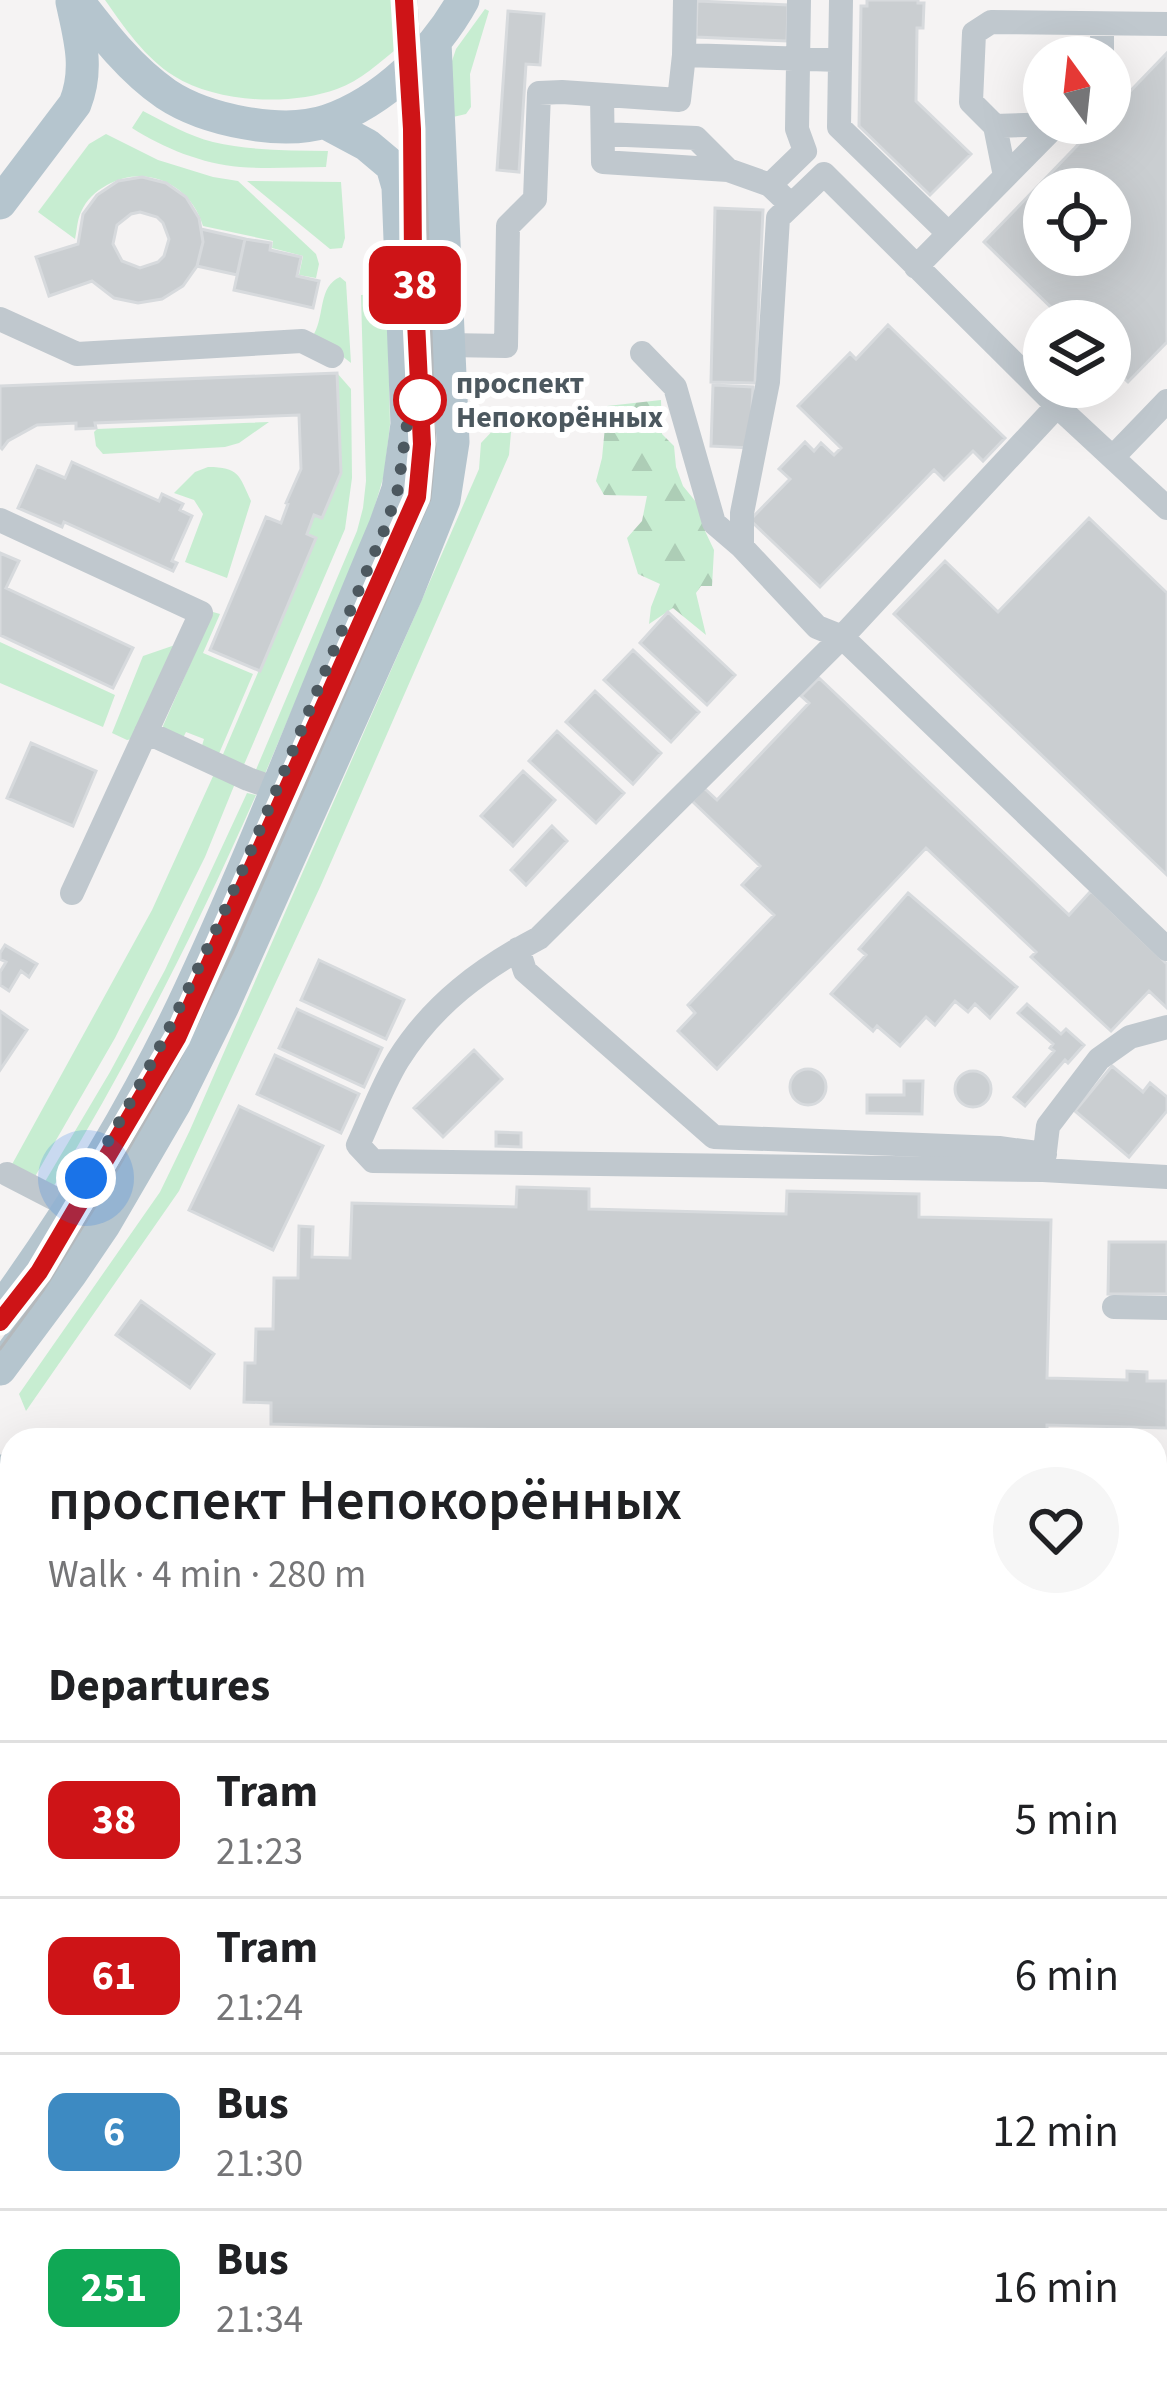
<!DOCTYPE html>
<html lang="en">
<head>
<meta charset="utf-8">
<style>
  :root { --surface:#fff; --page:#f6f6f6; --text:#202124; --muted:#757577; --line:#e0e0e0 }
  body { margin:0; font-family:"Source Sans 3",sans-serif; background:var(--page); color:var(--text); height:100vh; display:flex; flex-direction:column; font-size:45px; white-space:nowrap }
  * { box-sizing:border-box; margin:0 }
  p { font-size:39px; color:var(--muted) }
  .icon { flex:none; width:66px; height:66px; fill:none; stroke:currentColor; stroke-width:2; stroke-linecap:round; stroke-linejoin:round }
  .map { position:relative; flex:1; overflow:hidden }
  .panel { position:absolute; left:0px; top:1428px; width:1167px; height:960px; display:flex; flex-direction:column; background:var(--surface); border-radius:36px 36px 0 0; box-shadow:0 12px 48px #0002 }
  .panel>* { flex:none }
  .badge { padding:0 24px; border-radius:18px; font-size:42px; line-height:78px }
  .needle { width:78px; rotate:345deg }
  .tools { position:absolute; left:1023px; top:36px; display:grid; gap:24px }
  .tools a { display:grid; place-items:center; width:108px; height:108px; border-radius:50%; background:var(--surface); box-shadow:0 12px 48px #0002; font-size:60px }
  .you { position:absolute; width:60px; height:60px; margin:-30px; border:9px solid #fff; border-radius:50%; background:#1a73e8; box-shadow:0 0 0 18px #1a73e833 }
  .map>.badge { position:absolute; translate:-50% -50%; box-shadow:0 0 0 6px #fff }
  h2 { padding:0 48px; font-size:45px; line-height:108px }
  .round { display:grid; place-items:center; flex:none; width:126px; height:126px; border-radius:63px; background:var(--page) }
  .head { display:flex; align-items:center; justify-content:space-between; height:204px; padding:0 48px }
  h1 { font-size:57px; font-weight:600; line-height:90px }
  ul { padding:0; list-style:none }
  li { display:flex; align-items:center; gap:36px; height:156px; padding:0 48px; border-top:3px solid var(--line) }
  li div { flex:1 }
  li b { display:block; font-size:45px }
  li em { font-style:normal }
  li .badge { min-width:132px; font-weight:700; text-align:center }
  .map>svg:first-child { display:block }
  .grass { fill:#c7edd1 }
  .forest { fill:url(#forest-firs) }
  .building { fill:#caced1; stroke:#d7dadd; stroke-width:3; fill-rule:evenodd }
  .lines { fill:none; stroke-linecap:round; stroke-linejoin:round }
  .minor { stroke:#c0c8ce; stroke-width:24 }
  .major { stroke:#b5c5ce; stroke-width:33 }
  .tram { stroke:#b5b9bc; stroke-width:3 }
  .rail { stroke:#b5b9bc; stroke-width:6 }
  .line-casing { stroke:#fff; stroke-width:27 }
  .line { stroke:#ce1417; stroke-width:18 }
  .walk { stroke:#4c585f; stroke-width:12; stroke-dasharray:0 21.6 }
  .stop-dot { fill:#fff; stroke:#ce1417; stroke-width:6 }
  .labels { text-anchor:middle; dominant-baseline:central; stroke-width:12; stroke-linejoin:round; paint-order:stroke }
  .stop-label { font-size:30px; font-weight:bold; fill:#4c585f; stroke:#fff; text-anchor:start }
</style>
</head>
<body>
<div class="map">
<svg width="1167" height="2388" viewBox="0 0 1167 2388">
  <defs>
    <pattern id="forest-firs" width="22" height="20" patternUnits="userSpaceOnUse" patternTransform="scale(3)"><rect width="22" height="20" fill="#c7edd1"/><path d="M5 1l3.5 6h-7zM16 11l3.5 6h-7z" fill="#adcdb6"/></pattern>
  </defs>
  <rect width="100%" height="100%" fill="#f5f3f3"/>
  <path class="grass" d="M105 0H396L399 47C380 62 360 81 337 89 290 106 217 103 174 76 145 58 124 27 105 0Z
    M485 9 489 11 470 74 471 107 466 114 453 117 451 64 456 49Z
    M143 111C166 123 189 136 213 142 250 151 291 150 328 151L326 167C298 167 268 169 240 167 203 164 163 148 132 128Z
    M106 134 158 160 213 177 238 181 316 254 319 264 316 278 299 275 303 256 272 248 273 241 203 226C191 184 145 163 107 185 96 191 86 200 81 212 77 220 77 231 75 239L38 212 89 144Z
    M247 181 341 182 345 238 342 248 330 249Z
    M340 277 346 282 351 363 314 334C325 314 318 287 340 277Z
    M387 294 390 425 384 475 367 533 264 776 255 772 357 531 363 508 366 481 361 295Z
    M337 373 351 389 352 478 345 529 243 767 221 759 315 539 307 534 314 515 322 518 341 473Z
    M513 409 509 455 321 885 179 1191 26 1411 19 1394 160 1192 190 1130 479 469 481 443Z
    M269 422 239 443 225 447 103 454 96 446 94 432 97 429Z
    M208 467C239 467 239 475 251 501L227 578 185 562 203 514 194 500 174 493 195 472Z
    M213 612 220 614 203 653 253 674 218 756 201 749 204 739 186 732 181 742 164 733 163 726Z
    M0 642 115 695 103 727 0 683Z
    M175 645 132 739 127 740 112 733 143 656Z
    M214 774 236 781 205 857 115 1038 33 1180 10 1168 152 910Z
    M247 793 256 795C196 931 129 1062 52 1189L43 1185 110 1072 165 970Z"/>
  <path class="forest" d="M661 400 662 434 674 446 676 467 683 486 705 513V531L714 550 712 586H701L696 593 706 635 673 608 649 624 651 607 660 584 638 574 627 538 642 521 647 496 604 495 596 481 602 458 607 406Z"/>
  <path class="building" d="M867 0H918V3H924L923 28H917L916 101 971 154 930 195 859 126 861 6H867Z
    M697 1 788 5 787 41 696 37Z
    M508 11 544 14 540 65 526 64 519 172 497 170Z
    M1167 53V342L1128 382 1110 365V321H1065L984 242 1099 123H1110V112ZM1044 189H1110V255H1044Z
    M142 177 166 183 186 197 199 218 203 242 197 266 183 286 162 299 138 303 114 298 92 281 49 296 36 257 78 244 83 214 97 195 118 181ZM140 212 157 217 163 223 169 239 164 256 158 262 140 268 122 261 113 244 117 225 131 214Z
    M715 208 763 210 755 383 711 382Z
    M201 229 245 239 237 275 197 266 203 242Z
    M245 239 271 243 270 250 301 257 297 276 319 281 313 308 234 290Z
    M888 325 1005 438 983 461 973 451 944 480 934 470 820 587 750 520 790 479 779 469 805 442 814 451 821 443 834 455 841 448 798 406 850 353 856 359Z
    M337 373 341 473 322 518 314 515 307 534 316 538 260 671 210 650 266 517 281 523 288 504 286 503 301 469 299 415 95 423 96 428 76 429V423L37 425 8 441 2 449 0 447V386Z
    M713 385 753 387 750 448 711 446Z
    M72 462 159 501 162 494 183 504 180 510 192 516 172 561 177 563 173 571 64 522 62 527 18 508 37 466 65 478Z
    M1089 518 1167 593V875L894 614 945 561 998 612Z
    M0 553 19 561 6 588 133 648 113 688 0 635Z
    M668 612 735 675 707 705 640 643Z
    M633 650 699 712 671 742 604 680Z
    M819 678 1069 915 1091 891 1167 964V1008L1149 991 1111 1031 1031 957 1036 952 926 848 717 1069 678 1031 695 1013 688 1005 774 915 742 885 760 866 692 801 704 788 717 800 809 703 801 696Z
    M595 691 661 753 633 784 566 722Z
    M557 731 624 793 596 823 529 761Z
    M31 743 96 771 73 826 7 798Z
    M523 771 555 800 513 846 481 816Z
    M552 826 567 841 526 885 511 870Z
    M908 893 1017 987 990 1018 975 1004 968 1012 955 1001 935 1025 926 1017 900 1046 877 1026 873 1031 831 994 866 955 859 949Z
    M5 945 37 964 29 977 21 971 9 991 0 985V972L6 962 0 959V953Z
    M319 960 404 1000 386 1039 301 1000Z
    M1027 1004 1061 1034 1066 1029 1084 1045 1068 1063 1065 1060 1025 1106 1014 1097 1054 1051 1050 1048 1053 1044 1018 1013Z
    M297 1009 382 1048 364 1087 279 1048Z
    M0 1011 27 1030 0 1070Z
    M474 1050 502 1079 443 1137 414 1108Z
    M275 1055 359 1094 341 1133 257 1094Z
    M1112 1066 1143 1092 1150 1083 1167 1097V1111L1129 1157 1075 1111Z
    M790 1087a18 18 0 1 1 36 0a18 18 0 1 1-36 0Z
    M955 1089a18 18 0 1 1 36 0a18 18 0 1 1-36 0Z
    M904 1081H923L922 1114 867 1113V1095H904Z
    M239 1106 323 1146 273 1250 189 1210Z
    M496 1132 521 1133V1147L496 1146Z
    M517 1187 589 1189V1209L786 1214 787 1191 919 1194V1217L1051 1220 1047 1378 1127 1380V1371L1147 1372V1381H1167V1428L1047 1425V1440H950L271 1424V1403L244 1402 245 1363H255L256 1329H273L274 1278H298L299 1226 313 1227 312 1257 350 1258 352 1203 516 1207Z
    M1109 1242H1167V1294H1108Z
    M141 1301 214 1354 190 1388 116 1335Z
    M1155 1517H1167V1621L1155 1620Z
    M12 1546V1625L0 1643V1565Z
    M12 1662V1748L3 1766 0 1764V1686Z
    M12 2148V2204L0 2208V2152Z"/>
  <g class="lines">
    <path class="minor" d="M841 0 839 127 948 233
      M1102 24V57
      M684 55 840 60
      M602 95 603 162 728 170 770 185 791 205
      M995 126 1057 124
      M603 134 696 138 728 170
      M1005 176 995 126 971 102 974 33 991 22 1167 24
      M770 185 805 151 797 129 799 0
      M916 267 1058 123
      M0 319 77 354 302 341 332 356
      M448 345 506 346 508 226 535 199 539 93 562 92 679 100 684 55 685 0
      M642 353 675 387 714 523 742 547
      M1028 377 1044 358
      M1057 406 842 637 539 938C482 968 433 1004 398 1060 382 1086 371 1117 358 1145L373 1161 1043 1170 1167 1177
      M1113 457 1167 401
      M1167 508 1057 406 824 174 778 218 768 382 742 513V547L817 627 842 637 1167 949
      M0 520 201 613 72 893
      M146 732 248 779 277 789
      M518 949 525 971 714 1137 999 1148 1045 1154
      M1043 1167 1048 1126 1099 1059 1130 1037 1167 1027
      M7 1174 69 1206
      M1114 1307 1167 1308
      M1155 1739 1167 1737
      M1155 1804 1167 1801
      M1 1837 12 1833
      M1155 1871 1167 1905
      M0 1985 12 1999
      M0 2059 12 2054
      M0 2136 12 2133
      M0 2218 12 2213
      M0 2309 12 2305"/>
    <path class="major" d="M77 0C104 35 130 69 166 94 205 120 282 136 327 121 383 102 435 51 463 0
      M0 203 75 104C89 69 80 38 72 2
      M0 1310C69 1215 132 1111 183 1005 257 848 317 686 385 526L398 489 407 424 398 187 392 166 367 145 324 122
      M0 1369 70 1275 104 1225 175 1103 222 1008 407 593 444 500 453 442 435 42
      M0 1471 12 1472
      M1155 1482H1167"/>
    <path class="tram" d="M0 1349 44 1289 104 1192 176 1066 233 951 430 499 435 447 424 128 416 0"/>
    <path class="rail" d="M1155 2131 1167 2126
      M0 2344 12 2343
      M31 2388 65 2376
      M96 2388 132 2376
      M131 2388 164 2376
      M492 2388 523 2376
      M541 2388 568 2376"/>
  </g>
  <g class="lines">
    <defs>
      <path id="line" d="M0 1322 39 1272 177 1038 417 497 422 444 413 260 412 129 404 0"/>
    </defs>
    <use href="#line" class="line-casing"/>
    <use href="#line" class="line"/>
    <path class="walk" d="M86 1178C212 974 291 746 386 526L398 489 407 424 420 400"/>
  </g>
  <circle class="stop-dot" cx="420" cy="400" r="24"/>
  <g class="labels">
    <g class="stop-label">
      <text x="456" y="383">проспект<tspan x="456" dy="34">Непокорённых</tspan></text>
    </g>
  </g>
</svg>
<div class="tools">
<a><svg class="needle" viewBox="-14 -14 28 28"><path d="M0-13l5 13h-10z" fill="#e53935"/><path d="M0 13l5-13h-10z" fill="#757577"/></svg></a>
<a><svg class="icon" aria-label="locate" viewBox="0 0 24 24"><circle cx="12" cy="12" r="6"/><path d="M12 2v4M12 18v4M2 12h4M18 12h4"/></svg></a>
<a><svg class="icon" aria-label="layers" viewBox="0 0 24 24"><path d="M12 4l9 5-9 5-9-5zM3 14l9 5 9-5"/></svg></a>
</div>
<div class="you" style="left:86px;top:1178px"></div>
<b class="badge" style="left:415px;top:285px;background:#ce1417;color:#fff">38</b>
<section class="panel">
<div class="head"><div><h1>проспект Непокорённых</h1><p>Walk · 4 min · 280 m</p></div><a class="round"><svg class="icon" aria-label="heart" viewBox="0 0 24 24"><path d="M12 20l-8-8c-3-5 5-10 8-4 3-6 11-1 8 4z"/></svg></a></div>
<h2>Departures</h2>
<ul>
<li><span class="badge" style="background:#ce1417;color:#fff">38</span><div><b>Tram</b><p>21:23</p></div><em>5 min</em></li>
<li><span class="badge" style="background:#ce1417;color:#fff">61</span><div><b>Tram</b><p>21:24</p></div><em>6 min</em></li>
<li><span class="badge" style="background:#3d8ac2;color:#fff">6</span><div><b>Bus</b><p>21:30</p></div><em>12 min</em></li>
<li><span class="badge" style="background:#10a855;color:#fff">251</span><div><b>Bus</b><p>21:34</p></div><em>16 min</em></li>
</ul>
</section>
</div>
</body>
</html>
